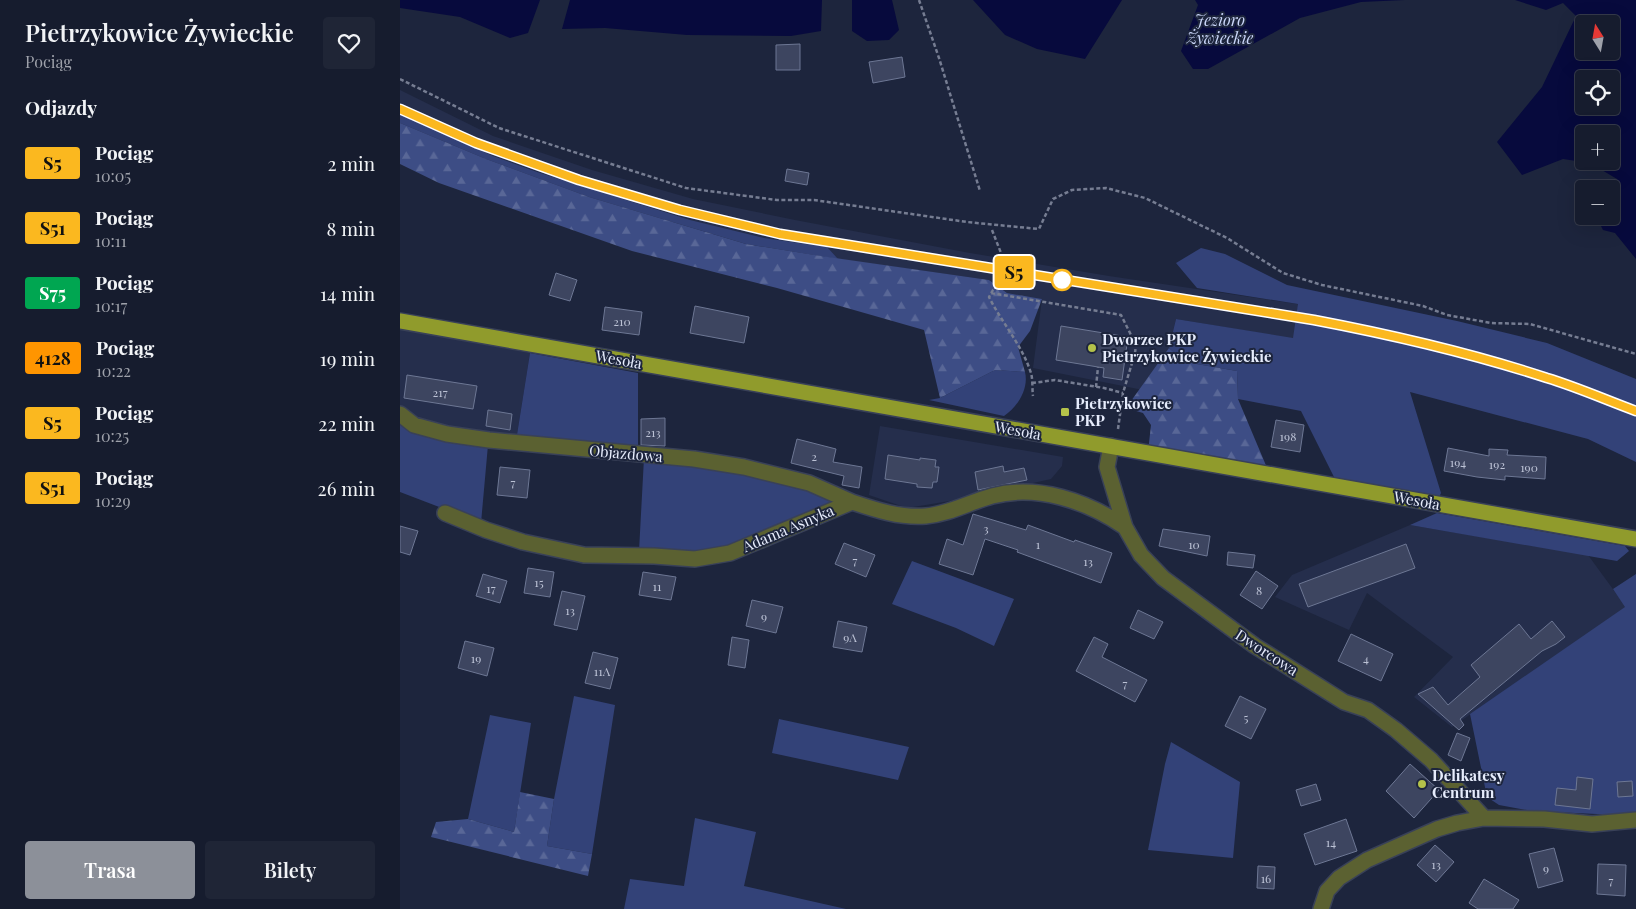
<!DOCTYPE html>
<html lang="pl">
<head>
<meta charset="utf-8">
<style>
  :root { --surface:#161c2e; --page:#1f2536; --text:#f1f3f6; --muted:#9ea1aa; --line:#353a4a; --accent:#8c9099 }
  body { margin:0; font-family:"Playfair Display",serif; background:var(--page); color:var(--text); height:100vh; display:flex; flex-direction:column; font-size:19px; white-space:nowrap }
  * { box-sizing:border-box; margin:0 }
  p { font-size:16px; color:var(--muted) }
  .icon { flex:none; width:28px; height:28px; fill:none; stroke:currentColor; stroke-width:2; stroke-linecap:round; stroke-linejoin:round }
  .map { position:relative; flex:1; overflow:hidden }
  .drawer { display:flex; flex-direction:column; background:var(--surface); width:400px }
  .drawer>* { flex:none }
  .badge { padding:0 10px; border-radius:4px; font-size:18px; line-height:32px }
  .needle { width:32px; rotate:349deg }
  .buttons { position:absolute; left:1175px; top:15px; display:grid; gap:10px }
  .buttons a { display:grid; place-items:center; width:45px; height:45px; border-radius:5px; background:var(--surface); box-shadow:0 5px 20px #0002,0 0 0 1px var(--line); font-size:25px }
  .map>.badge { position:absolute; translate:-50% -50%; box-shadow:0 0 0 2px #fff }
  h2 { padding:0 25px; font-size:19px; line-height:45px }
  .round { display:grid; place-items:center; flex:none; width:52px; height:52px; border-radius:5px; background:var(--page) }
  .headline { display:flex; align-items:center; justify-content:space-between; height:85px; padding:0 25px }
  h1 { font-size:24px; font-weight:600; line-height:38px }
  .cta { display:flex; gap:10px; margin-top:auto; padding:10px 25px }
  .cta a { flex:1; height:58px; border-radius:5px; background:var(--accent); color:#fff; font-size:20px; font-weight:600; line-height:58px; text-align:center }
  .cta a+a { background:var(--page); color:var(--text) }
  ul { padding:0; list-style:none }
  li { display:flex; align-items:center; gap:15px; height:65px; padding:0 25px }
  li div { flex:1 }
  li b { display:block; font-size:19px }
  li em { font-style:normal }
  li .badge { min-width:55px; font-weight:700; text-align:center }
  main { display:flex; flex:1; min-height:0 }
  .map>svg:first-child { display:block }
  .built { fill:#252e4c }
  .grass { fill:#334278 }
  .forest { fill:url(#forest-firs) }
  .water { fill:#070a3d; fill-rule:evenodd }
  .building { fill:#3d4560; stroke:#6d7794 }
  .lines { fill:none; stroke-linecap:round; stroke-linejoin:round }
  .minor-casing { stroke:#394158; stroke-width:18 }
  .major-casing { stroke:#394158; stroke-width:18 }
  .path { stroke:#767d92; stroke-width:2.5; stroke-dasharray:4 2.5; stroke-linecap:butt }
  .minor { stroke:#5b6131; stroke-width:15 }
  .major { stroke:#909b2c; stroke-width:15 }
  .rail { stroke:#d1d7e8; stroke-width:4; stroke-dasharray:9 9; stroke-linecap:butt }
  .line-casing { stroke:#fff; stroke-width:11 }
  .line { stroke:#fbb81f; stroke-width:8 }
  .stop-dot { fill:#fff; stroke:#fbb81f; stroke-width:2.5 }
  .poi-dot { fill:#b4c24a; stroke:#1d253d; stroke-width:2 }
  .labels { text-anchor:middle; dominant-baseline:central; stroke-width:4; stroke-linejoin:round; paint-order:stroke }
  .number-label { font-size:12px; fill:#bcc2d5 }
  .poi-label { font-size:15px; font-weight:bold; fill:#e6ecfc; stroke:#1d253d; text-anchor:start }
  .street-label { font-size:15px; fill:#e6ecfc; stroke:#1d253d }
  .water-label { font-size:16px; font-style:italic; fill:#cbd7fa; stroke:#1d253d }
</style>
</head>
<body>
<main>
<section class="drawer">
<div class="headline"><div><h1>Pietrzykowice Żywieckie</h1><p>Pociąg</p></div><a class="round"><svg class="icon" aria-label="heart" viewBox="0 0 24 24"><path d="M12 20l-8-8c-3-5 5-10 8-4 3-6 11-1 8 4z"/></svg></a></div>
<h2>Odjazdy</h2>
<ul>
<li><span class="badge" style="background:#fbb81f;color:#111">S5</span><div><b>Pociąg</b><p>10:05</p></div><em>2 min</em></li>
<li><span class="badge" style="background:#fbb81f;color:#111">S51</span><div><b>Pociąg</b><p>10:11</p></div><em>8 min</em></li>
<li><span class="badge" style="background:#00a651;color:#fff">S75</span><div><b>Pociąg</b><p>10:17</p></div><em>14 min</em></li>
<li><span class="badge" style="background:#ff9500;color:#111">4128</span><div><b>Pociąg</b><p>10:22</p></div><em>19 min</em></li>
<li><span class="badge" style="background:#fbb81f;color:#111">S5</span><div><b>Pociąg</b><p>10:25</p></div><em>22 min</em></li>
<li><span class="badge" style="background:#fbb81f;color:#111">S51</span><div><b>Pociąg</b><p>10:29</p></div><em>26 min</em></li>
</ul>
<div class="cta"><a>Trasa</a><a>Bilety</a></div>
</section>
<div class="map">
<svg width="1236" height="909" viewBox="0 0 1236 909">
  <defs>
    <pattern id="forest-firs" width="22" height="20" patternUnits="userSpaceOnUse" patternTransform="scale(1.25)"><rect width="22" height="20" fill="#3d4d85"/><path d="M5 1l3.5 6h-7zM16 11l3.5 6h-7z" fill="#596797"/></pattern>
  </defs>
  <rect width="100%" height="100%" fill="#1d253d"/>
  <path class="built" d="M0 90 93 136 192 170 293 199 395 220 570 253 709 276 965 314 955 349 776 319 758 393 633 368 642 299 607 293 589 280 438 259 428 251 255 219 123 177 0 125Z
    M0 329 130 353 116 441 49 433 0 411Z
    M480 426 663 457 662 466 651 479 562 499 507 508 469 495Z
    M1010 525 1188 555 1226 607 1052 727 1014 697 1053 657 967 593 949 630 875 597 892 575Z"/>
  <path class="grass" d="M0 114 93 156 137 172 290 220 364 238 427 247 438 259 346 244 189 197 86 159 0 123Z
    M801 248 825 254 887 285 1057 321 1147 343 1236 379V462L1188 439 1010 392 1041 493 1036 504 939 487 901 411 838 399 837 371 785 362 769 348 776 319 893 338 898 304 797 288 776 263Z
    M130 353 238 373V449L116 441Z
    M595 370 625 372C629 388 618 407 604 416L529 400 540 398Z
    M0 421 88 445 81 523 0 492Z
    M244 458 295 463 424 493 434 502 333 548 298 553 239 551Z
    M1037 513 1225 546 1229 551 1217 561 1010 525Z
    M512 561 614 599 594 646 556 628 492 604Z
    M1236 574V813L1218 815 1132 811 1099 805 1087 797 1070 714 1225 607 1213 589Z
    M174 696 215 705 192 854 147 846 154 799Z
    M90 715 131 723 114 832 68 819Z
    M379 719 509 747 498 780 372 753Z
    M771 742 840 782 833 858 748 850 765 764Z
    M295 818 356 832 344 886 446 909H224L230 879 284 886Z"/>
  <path class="forest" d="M0 123 86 159 189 197 346 244 421 256 589 280 607 293 642 299 630 331 618 347 625 372 595 370 540 398 524 330 377 288 232 251 39 183 0 164Z
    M769 348 785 362 837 371 838 399 870 475 748 452 751 425 743 413 726 408Z
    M120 792 154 799 147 846 192 854 188 876 31 837 36 822 68 819 114 832Z"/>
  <path class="water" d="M0 0H140L128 33 110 38 60 17 0 8Z
    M170 0H422L421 31 391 36 287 35 205 28 162 29Z
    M452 0H492L499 30 489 40 467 41 452 31Z
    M573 0H722L685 59 637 49 605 35Z
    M795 0H1084H1005L961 2 900 18 808 69H793L781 51 798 5Z
    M1115 0H1236V259L1215 233 1203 230 1199 222 1201 216H1211V204L1217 200V179L1190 163 1163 159 1122 175 1097 142 1142 87 1176 16 1163 3 1146 10ZM1184 24H1211V51H1184ZM1184 79H1211V106H1184ZM1184 134H1211V161H1184Z"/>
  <path class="building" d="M400 44V70H376V45Z
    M502 57 505 77 473 83 469 62Z
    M387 169 409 173 407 185 385 181Z
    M156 273 177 280 170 301 149 295Z
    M295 306 349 317 344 343 290 333Z
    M205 307 242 312 239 335 202 330Z
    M661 326 728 337 722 380 703 377 704 368 656 360Z
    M7 375 77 386 73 409 4 398Z
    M88 410 112 414 110 430 86 426Z
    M265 418V446L241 445V419Z
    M876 420 904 425 900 452 871 447Z
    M397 439 436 449 433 462 462 467 459 488 442 485 444 476 391 463Z
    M1048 448 1089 456V449L1108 450 1107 455 1146 457 1145 479 1105 476V480L1077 477 1044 471Z
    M488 455 520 460V458L536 460 535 467H539L537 482H533L532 488 517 487V484L485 479Z
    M603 466 604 472 624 468 627 480 578 490 575 472Z
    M100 467 130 470 127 498 97 495Z
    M573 514 626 530 628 525 674 542 675 540 712 553 701 583 617 552 618 550 585 539 573 575 539 564 547 539 563 545Z
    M0 526 18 531 10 555 0 552Z
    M763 529 810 536 807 556 759 546Z
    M444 543 475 555 466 577 435 564Z
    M1006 544 1015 568 908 607 899 584Z
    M828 552 855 555 853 568 827 565Z
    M128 568 154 572 150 597 124 593Z
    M856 571 878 586 862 609 840 595Z
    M243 572 276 577 271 600 239 595Z
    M83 574 107 581 100 603 76 596Z
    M162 591 185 596 177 630 154 625Z
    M352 600 383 607 376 633 346 626Z
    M738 610 763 622 754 639 730 628Z
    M438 621 467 627 462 652 433 647Z
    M1152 621 1165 637 1156 644 1142 651 1060 719 1064 725 1059 730 1018 694 1033 687 1048 705 1080 677 1071 665 1119 624 1131 639Z
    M951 634 993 654 981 681 938 661Z
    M332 637 349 640 345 668 328 665Z
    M694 637 708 644 702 657 747 680 735 702 676 671Z
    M65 641 94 648 87 676 58 668Z
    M193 652 218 658 210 689 185 683Z
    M840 696 866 709 851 739 825 726Z
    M1057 733 1070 738 1061 761 1048 755Z
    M1010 764 1039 790 1014 818 986 791Z
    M1177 777 1193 779 1190 809 1155 805 1157 788 1176 790Z
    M1232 781 1233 796 1218 797 1217 782Z
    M916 784 921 800 901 806 896 790Z
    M946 819 957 851 915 865 904 834Z
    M1035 845 1054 862 1036 882 1017 865Z
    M1154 848 1163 881 1138 888 1129 854Z
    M1198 864 1226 865 1225 896 1197 894Z
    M858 866 875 867 874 889 857 888Z
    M1084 879 1119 900 1113 909H1078L1069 903Z"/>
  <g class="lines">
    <defs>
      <path id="minor" d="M0 414 14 425 47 434 89 440 294 459 344 467 409 483 452 502
        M711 446 707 467 725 527 741 555 763 578 855 646 944 702 968 710 996 730 1031 760 1084 818
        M45 513 86 530 123 542 184 555 254 556 295 559 330 553 452 502C476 510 500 518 526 516 549 514 570 502 592 496 637 484 687 501 725 527
        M921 909 927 891 939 878 967 860 1037 829 1057 823 1084 818 1144 819 1192 824 1236 820"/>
      <path id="major" d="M0 321 1236 539"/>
    </defs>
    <use href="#minor" class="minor-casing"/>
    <use href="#major" class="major-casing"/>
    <path class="path" d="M519 0 539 58 580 191
      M0 79 99 128 286 188 377 200H414L567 222 639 229 653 199 672 190 706 188 745 198 827 238 883 273 922 285 1023 306 1047 315 1091 323 1130 324 1236 354
      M592 230 601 253V283L593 290 589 297C602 323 622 345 631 373 633 380 632 389 633 396
      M591 293 721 315 731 335
      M632 383 655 380 704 388 723 393
      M696 387 698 367
      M718 429 723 393 735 353 737 337"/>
    <use href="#minor" class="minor"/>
    <use href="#major" class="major"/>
    <path class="rail" d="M0 109 76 143 179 180 280 210 380 234 914 320C993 335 1071 353 1147 378 1177 387 1206 400 1236 411"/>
  </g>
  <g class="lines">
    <defs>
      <path id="line" d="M0 109 76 143 179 180 280 210 380 234 914 320C993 335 1071 353 1147 378 1177 387 1206 400 1236 411"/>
    </defs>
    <use href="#line" class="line-casing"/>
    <use href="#line" class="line"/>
  </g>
  <circle class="stop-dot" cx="662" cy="280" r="10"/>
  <g class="poi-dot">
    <circle cx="692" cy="348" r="5"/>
    <rect x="660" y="407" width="10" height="10" rx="2.5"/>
    <circle cx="1022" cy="784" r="5"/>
  </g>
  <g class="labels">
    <g class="number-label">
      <text x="222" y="321">210</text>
      <text x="40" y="392">217</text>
      <text x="253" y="432">213</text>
      <text x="888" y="436">198</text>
      <text x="414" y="456">2</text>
      <text x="1058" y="462">194</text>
      <text x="1097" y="464">192</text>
      <text x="1129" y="467">190</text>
      <text x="113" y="482">7</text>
      <text x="586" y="528">3</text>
      <text x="638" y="544">1</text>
      <text x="794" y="544">10</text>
      <text x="455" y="560">7</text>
      <text x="688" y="561">13</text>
      <text x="139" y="582">15</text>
      <text x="257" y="586">11</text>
      <text x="91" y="588">17</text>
      <text x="859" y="590">8</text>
      <text x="170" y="610">13</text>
      <text x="364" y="616">9</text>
      <text x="450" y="637">9A</text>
      <text x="76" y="658">19</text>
      <text x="966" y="658">4</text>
      <text x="202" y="671">11A</text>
      <text x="725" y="683">7</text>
      <text x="846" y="717">5</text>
      <text x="931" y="842">14</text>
      <text x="1036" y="864">13</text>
      <text x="1146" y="868">9</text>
      <text x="866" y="878">16</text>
      <text x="1211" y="880">7</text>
    </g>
    <g class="poi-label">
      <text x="702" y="339">Dworzec PKP<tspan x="702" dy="17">Pietrzykowice Żywieckie</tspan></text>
      <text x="675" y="403">Pietrzykowice<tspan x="675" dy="17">PKP</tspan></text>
      <text x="1032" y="775">Delikatesy<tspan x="1032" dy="17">Centrum</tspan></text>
    </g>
    <g class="street-label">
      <text transform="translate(219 359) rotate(10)">Wesoła</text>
      <text transform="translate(618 430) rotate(10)">Wesoła</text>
      <text transform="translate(226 453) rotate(5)">Objazdowa</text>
      <text transform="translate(1017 500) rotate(10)">Wesoła</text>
      <text transform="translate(388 528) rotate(-23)">Adama Asnyka</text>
      <text transform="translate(867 652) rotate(33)">Dworcowa</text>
    </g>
    <g class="water-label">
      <text x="820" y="19">Jezioro<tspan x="820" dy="18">Żywieckie</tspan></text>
    </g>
  </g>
</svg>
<div class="buttons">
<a><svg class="needle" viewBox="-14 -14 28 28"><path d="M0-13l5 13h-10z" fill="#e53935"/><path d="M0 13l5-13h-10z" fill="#9ea1aa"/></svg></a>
<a><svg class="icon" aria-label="locate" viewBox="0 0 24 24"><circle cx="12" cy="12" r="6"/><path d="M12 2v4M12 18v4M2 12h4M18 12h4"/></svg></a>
<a>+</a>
<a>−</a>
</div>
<b class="badge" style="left:614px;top:272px;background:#fbb81f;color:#111">S5</b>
</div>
</main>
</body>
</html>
